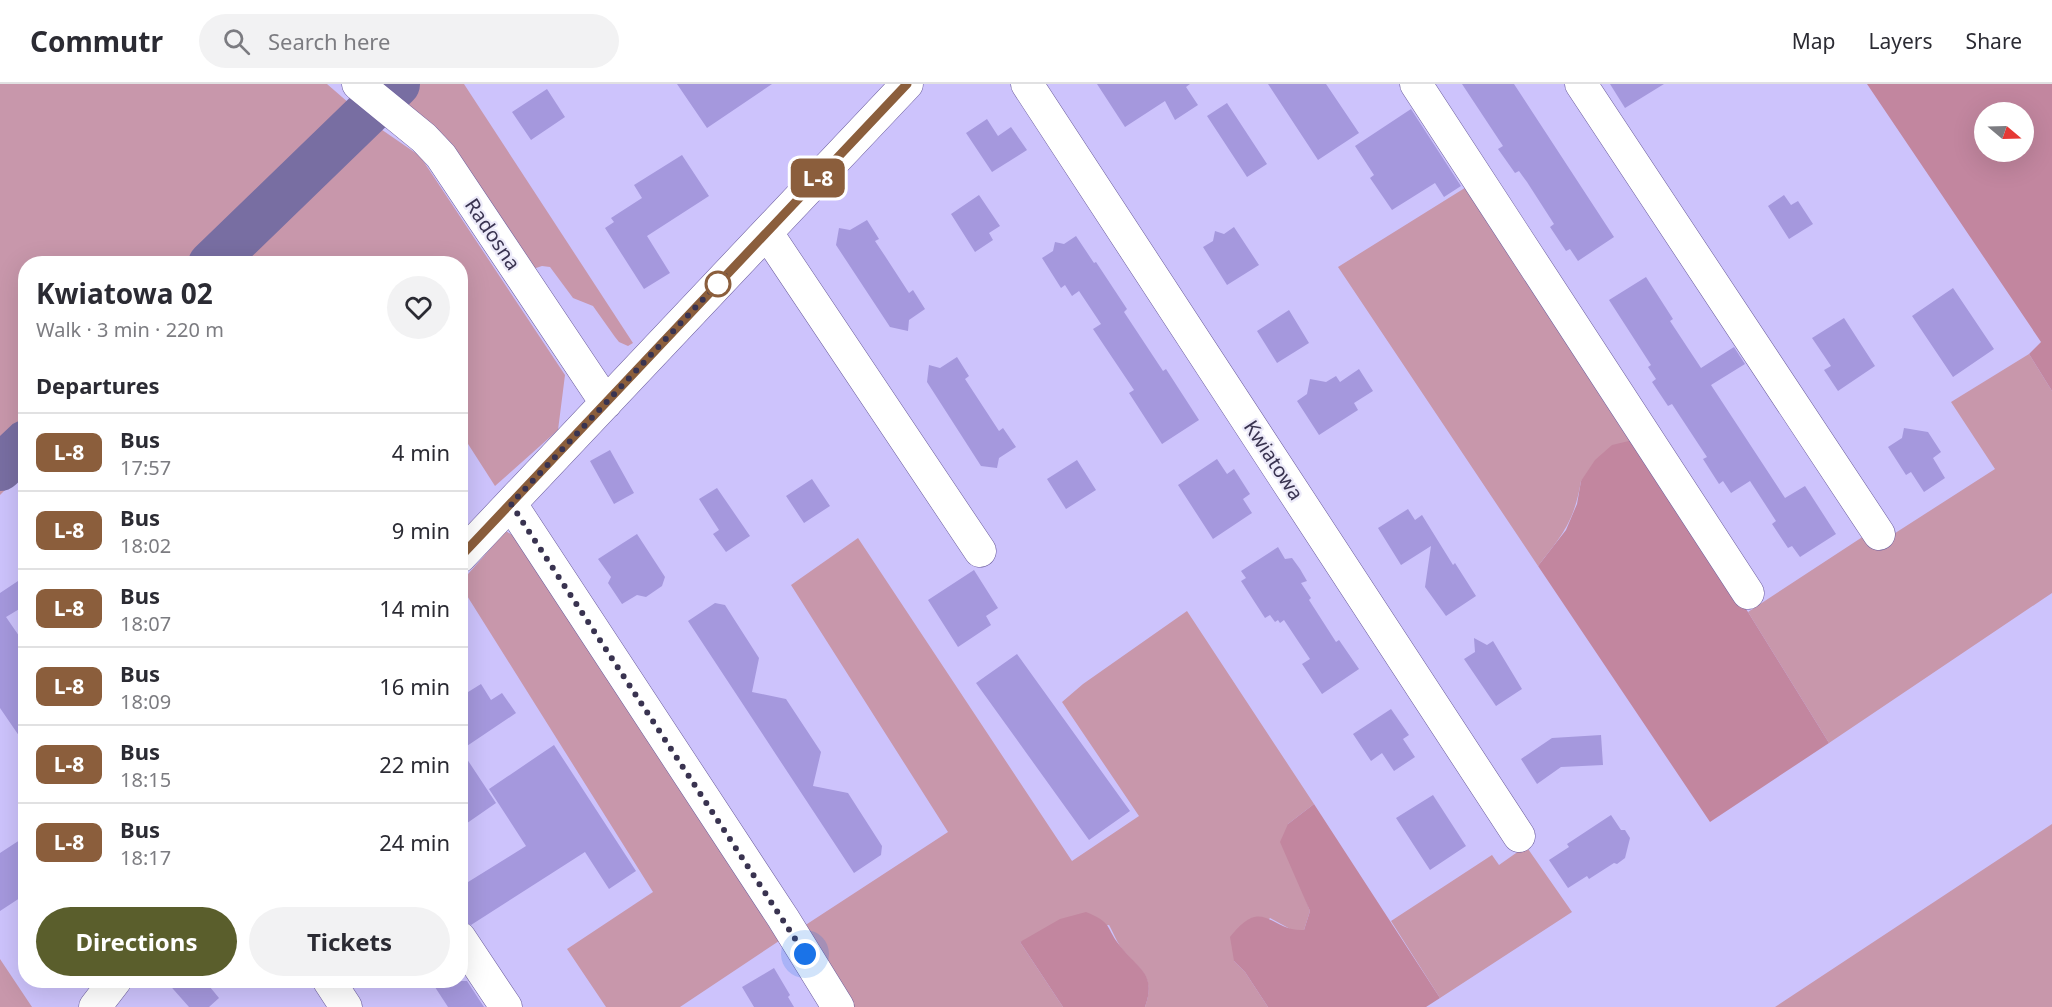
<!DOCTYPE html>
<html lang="en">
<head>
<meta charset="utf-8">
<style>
  :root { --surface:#fff; --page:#f2f2f3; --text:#2b2b33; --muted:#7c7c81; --line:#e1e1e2; --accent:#5a5e2c }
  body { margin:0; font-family:"Noto Sans",sans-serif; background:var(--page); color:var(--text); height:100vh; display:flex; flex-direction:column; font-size:22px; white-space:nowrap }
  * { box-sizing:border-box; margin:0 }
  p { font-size:20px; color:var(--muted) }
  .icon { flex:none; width:33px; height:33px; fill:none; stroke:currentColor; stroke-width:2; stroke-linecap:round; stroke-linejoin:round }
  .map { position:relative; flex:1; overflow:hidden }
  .details { position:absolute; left:18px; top:172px; width:450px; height:732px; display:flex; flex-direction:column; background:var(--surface); border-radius:24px; box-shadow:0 6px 24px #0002 }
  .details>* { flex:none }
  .badge { padding:0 12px; border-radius:9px; font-size:21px; line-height:39px }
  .needle { width:39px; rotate:109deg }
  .controls { position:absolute; left:1974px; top:18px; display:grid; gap:12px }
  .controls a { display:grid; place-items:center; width:60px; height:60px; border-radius:50%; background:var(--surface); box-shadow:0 6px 24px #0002; font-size:30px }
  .you { position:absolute; width:30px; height:30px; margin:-15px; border:4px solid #fff; border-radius:50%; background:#1a73e8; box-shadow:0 0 0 9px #1a73e833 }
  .map>.badge { position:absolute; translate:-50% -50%; box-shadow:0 0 0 3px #fff }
  h2 { padding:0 18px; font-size:22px; line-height:54px }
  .round { display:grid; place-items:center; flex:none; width:63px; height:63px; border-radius:32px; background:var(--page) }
  .headline { display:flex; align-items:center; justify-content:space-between; height:102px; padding:0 18px }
  h1 { font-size:28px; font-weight:700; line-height:45px }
  .primary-button { display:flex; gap:12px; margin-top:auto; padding:12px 18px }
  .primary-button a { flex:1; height:69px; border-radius:36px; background:var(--accent); color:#fff; font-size:24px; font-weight:700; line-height:69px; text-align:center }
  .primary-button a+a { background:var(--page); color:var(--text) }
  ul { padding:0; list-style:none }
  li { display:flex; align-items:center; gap:18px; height:78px; padding:0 18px; border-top:2px solid var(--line) }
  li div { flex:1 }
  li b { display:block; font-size:22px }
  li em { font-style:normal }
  li .badge { min-width:66px; font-weight:700; text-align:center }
  header { display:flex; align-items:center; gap:36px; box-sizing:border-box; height:84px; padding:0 30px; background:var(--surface); border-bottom:2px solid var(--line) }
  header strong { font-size:28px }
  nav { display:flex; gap:33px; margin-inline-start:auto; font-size:21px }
  .search { width:420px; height:54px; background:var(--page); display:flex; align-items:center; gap:15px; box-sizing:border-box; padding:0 21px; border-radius:33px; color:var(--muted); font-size:22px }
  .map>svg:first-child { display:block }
  .green { fill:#c897ab }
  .forest { fill:#c2869f; fill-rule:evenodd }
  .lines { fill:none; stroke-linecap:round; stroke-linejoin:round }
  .river { stroke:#786ea2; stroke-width:46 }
  .building { fill:#a598dd }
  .minor-casing { stroke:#6a5c9c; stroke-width:33 }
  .minor { stroke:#fff; stroke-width:32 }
  .line-casing { stroke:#fff; stroke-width:14 }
  .line { stroke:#8b5e3c; stroke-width:9 }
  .walk { stroke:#393350; stroke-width:6; stroke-dasharray:0 10.8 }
  .stop-dot { fill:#fff; stroke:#8b5e3c; stroke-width:3 }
  .labels { text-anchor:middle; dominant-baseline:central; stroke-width:4.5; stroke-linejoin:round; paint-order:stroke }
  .street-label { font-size:20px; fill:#393350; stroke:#eceaf9 }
</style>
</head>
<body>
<header>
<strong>Commutr</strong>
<div class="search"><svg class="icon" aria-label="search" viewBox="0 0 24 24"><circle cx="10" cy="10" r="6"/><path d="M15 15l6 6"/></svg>Search here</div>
<nav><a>Map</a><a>Layers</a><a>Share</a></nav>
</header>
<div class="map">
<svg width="2052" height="923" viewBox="0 0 2052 923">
  <rect width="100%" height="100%" fill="#cdc3fc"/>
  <path class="green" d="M0 0H327L372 39 420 72 565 291 558 346 495 402 461 349 460 180H26L25 386 0 411Z
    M378 0H464L633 259 628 262 619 258 615 253 593 222 573 214 550 183 542 182 527 187Z
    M1468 102 1633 356 1581 397C1574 438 1563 450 1538 482L1338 183Z
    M2029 270 2052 307V509L1829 659 1748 528 1867 450 1875 462 1995 385 1951 318Z
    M506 447 515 453 779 857 680 923H606L567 865 653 808 464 507 461 498Z
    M858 454 1072 777 1139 732 1062 618 1083 600 1187 527 1314 720 1288 740 1301 803 1310 827 1304 846H1292L1270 834 1234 877 1245 888 1268 923H1145C1157 888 1136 885 1120 862 1116 856 1113 848 1109 841L1020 858 1063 923H852L804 842 948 748 791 501Z
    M2052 740V923H1775Z
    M1526 762 1572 828 1440 914 1391 837 1492 771 1499 781Z
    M0 875 32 923H0Z"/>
  <path class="forest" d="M1867 0H2052V307L2029 270 2041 258ZM2024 28V68H1984V28Z
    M1633 356 1748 528 1829 659 1710 738 1538 482 1566 446 1577 420 1581 397 1595 376 1612 361Z
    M1314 720 1440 914 1426 923H1268L1245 888 1234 877 1230 853C1264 810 1269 848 1304 846L1310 827 1280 758 1288 740Z
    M1086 828C1114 839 1105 844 1121 863 1138 885 1157 889 1145 923H1063L1020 858 1060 835Z"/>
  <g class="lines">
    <path class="river" d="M211 180 397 0
      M0 384 26 359"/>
  </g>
  <path class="building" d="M677 0H772L707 44Z
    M1097 0H1190L1186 3 1198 21 1175 36 1165 17 1125 43Z
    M1268 0H1326L1359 49 1318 76Z
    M1462 0H1514L1614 153 1578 177 1570 165 1566 167 1550 143 1554 140 1527 98 1519 87 1515 89 1498 65 1503 62Z
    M1610 0H1664L1625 24Z
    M547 5 565 33 531 56 512 28Z
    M1227 19 1267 80 1247 93 1207 32Z
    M1411 25 1461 102 1444 113 1435 99 1392 126 1370 94 1374 91 1355 62Z
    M987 35 998 52 1011 43 1027 66 992 88 966 49Z
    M682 71 709 112 647 152 670 189 644 205 605 144 614 138 611 134 642 114 634 101Z
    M979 111 1000 142 989 149 993 156 975 168 951 130Z
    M1784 111 1791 121 1798 117 1813 140 1789 155 1768 122Z
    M867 136 879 155 875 157 885 172 909 209 913 206 925 225 909 236 908 247 890 243 836 161 839 144 850 146Z
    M1234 143 1259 181 1227 201 1203 163 1213 157 1215 147 1224 150Z
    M1076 152 1094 179 1096 178 1127 225 1124 228 1163 287 1166 285 1199 336 1162 360 1129 309 1134 306 1093 245 1101 240 1079 207 1072 212 1065 201 1061 204 1042 174 1053 167 1055 158 1064 160Z
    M1646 193 1673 235 1670 237 1701 284 1734 263 1745 280 1711 301 1785 414 1805 402 1836 450 1800 473 1792 462 1788 464 1772 440 1776 437 1750 397 1731 409 1723 397 1719 400 1703 375 1707 373 1699 361 1672 320 1668 322 1652 298 1656 295 1648 283 1651 281 1609 216Z
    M1953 204 1994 265 1953 293 1912 232Z
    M1289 226 1309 259 1277 279 1257 247Z
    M1844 234 1875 282 1838 307 1824 286 1831 282 1812 254Z
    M957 273 969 292 965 295 999 347 1003 344 1016 363 999 374 997 384 981 382 927 298 929 281 940 284Z
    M1359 285 1373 307 1354 319 1358 326 1319 351 1297 317 1307 310 1310 295 1326 298 1336 292 1340 298Z
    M1904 344 1928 348 1941 368 1933 374 1945 394 1924 408 1911 388 1906 391 1888 363 1902 354Z
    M610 366 634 409 614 420 590 377Z
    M1217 375 1227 390 1234 385 1250 410 1243 415 1252 429 1213 455 1178 401Z
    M1077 376 1096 406 1066 425 1047 395Z
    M812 395 830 422 804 439 786 412Z
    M717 404 750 452 726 468 713 450 719 446 699 415Z
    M1408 425 1415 436 1422 431 1453 481 1455 479 1476 512 1446 532 1425 503 1431 462 1401 481 1378 444Z
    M637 450 665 493 662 502 646 513 637 511 622 520 608 499 611 493 598 475Z
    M1278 463 1285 475 1292 474 1300 485 1307 497 1301 499 1311 514 1309 516 1336 558 1339 556 1359 585 1322 610 1302 580 1310 575 1284 536 1280 539 1278 536 1275 538 1270 531 1265 534 1241 497 1246 494 1241 487Z
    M974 486 998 524 986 532 991 541 958 563 928 516Z
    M18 497 26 509V521L6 533 26 562V662L0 624V509Z
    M715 519 725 521 759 574 752 608 786 615 821 668 813 702 848 709 882 762 881 771 854 789 688 537Z
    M1474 554 1487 561 1493 557 1522 605 1496 622 1464 575 1475 568Z
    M1017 570 1130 727 1089 756 976 599Z
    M481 600 491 616 502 609 516 629 461 666 496 719 460 744V613Z
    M1391 625 1409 651 1403 655 1415 673 1394 687 1382 669 1371 677 1353 650Z
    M1601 651 1603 681 1561 683 1537 700 1521 675 1552 654Z
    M554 661 636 787 609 805 585 768 471 841 460 836V803L526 762 489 705Z
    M1433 711 1466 762 1430 786 1396 734Z
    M1611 731 1621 746H1625L1630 754 1625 774 1617 780 1614 779 1589 795 1587 792 1568 804 1549 776 1569 763 1567 760Z
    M26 752V810L0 827V769Z
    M774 884 790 911 788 913 794 923H754L742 903Z
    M166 897H205L219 914 209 923H189Z
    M431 897H467L484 923H448Z"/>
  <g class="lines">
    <defs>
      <path id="minor" d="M358 0 424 54 441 72 606 319
        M1027 0 1519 752
        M1416 0 1748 509
        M1581 0 1879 450
        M767 149 980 467
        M511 420 783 834 838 923
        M460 473 907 0
        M460 854 506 923
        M329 897 346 923
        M95 923 115 897"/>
    </defs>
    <use href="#minor" class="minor-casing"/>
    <use href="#minor" class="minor"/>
  </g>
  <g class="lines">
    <defs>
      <path id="line" d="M460 473 907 0"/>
    </defs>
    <use href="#line" class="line-casing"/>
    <use href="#line" class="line"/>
    <path class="walk" d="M718 200 725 192 511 420 805 870"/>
  </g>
  <circle class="stop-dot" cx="718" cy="200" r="12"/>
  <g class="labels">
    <g class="street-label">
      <text transform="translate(493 150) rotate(56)">Radosna</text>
      <text transform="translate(1274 376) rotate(57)">Kwiatowa</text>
    </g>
  </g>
</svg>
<div class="controls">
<a><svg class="needle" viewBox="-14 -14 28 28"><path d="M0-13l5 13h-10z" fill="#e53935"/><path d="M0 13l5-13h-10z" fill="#7c7c81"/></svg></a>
</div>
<div class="you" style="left:805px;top:870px"></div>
<b class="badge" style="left:818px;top:94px;background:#8b5e3c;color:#fff">L-8</b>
<section class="details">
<div class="headline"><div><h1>Kwiatowa 02</h1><p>Walk · 3 min · 220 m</p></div><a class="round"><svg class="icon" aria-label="heart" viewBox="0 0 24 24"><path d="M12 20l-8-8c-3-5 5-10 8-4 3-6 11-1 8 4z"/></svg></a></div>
<h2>Departures</h2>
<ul>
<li><span class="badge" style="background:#8b5e3c;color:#fff">L-8</span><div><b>Bus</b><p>17:57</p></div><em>4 min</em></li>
<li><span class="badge" style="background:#8b5e3c;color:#fff">L-8</span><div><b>Bus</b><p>18:02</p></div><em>9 min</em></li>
<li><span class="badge" style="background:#8b5e3c;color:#fff">L-8</span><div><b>Bus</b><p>18:07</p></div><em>14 min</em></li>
<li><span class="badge" style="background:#8b5e3c;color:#fff">L-8</span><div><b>Bus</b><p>18:09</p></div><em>16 min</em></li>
<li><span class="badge" style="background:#8b5e3c;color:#fff">L-8</span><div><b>Bus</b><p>18:15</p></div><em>22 min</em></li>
<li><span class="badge" style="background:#8b5e3c;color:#fff">L-8</span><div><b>Bus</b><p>18:17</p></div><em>24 min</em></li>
</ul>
<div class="primary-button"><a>Directions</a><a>Tickets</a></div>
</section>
</div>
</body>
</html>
